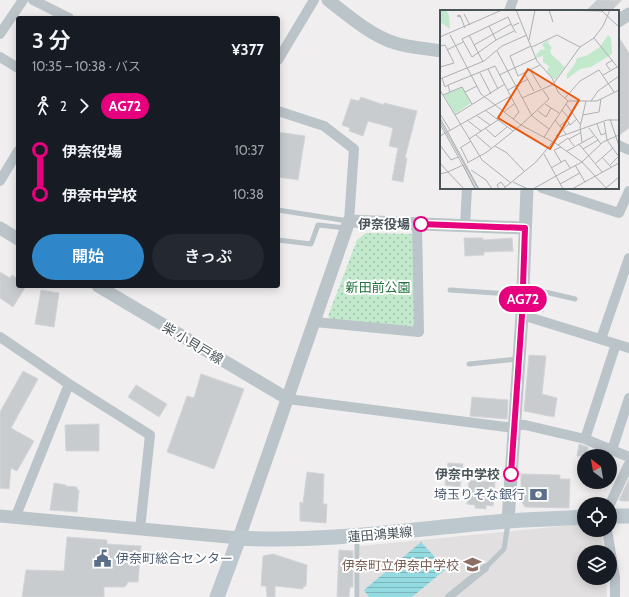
<!DOCTYPE html>
<html lang="ja">
<head>
<meta charset="utf-8">
<style>
  :root { --surface:#171b24; --page:#242831; --text:#f1f3f6; --muted:#9ea1a6; --accent:#2f87ca }
  body { margin:0; font-family:Cabin,"Noto Sans JP",sans-serif; background:var(--page); color:var(--text); height:100vh; display:flex; flex-direction:column; font-size:15px; white-space:nowrap }
  * { box-sizing:border-box; margin:0 }
  p { font-size:13px; color:var(--muted) }
  .icon { flex:none; width:22px; height:22px; fill:none; stroke:currentColor; stroke-width:2; stroke-linecap:round; stroke-linejoin:round }
  .map { position:relative; flex:1; overflow:hidden }
  .sheet { position:absolute; left:16px; top:16px; width:264px; height:272px; display:flex; flex-direction:column; background:var(--surface); border-radius:4px; box-shadow:0 2px 10px #0003 }
  .sheet>* { flex:none }
  .badge { padding:0 8px; border-radius:13px; font-size:14px; line-height:26px }
  .needle { width:26px; rotate:329deg }
  .buttons { position:absolute; left:577px; top:449px; display:grid; gap:8px }
  .buttons a { display:grid; place-items:center; width:40px; height:40px; border-radius:50%; background:var(--surface); box-shadow:0 2px 10px #0003; font-size:20px }
  .map>.badge { position:absolute; translate:-50% -50%; box-shadow:0 0 0 2px #fff }
  .legs { display:flex; align-items:center; gap:6px; height:44px; padding:0 16px; font-size:13px }
  .legs p { margin-inline-start:auto }
  .headline { display:flex; align-items:center; justify-content:space-between; height:68px; padding:0 16px }
  h1 { font-size:22px; font-weight:600; line-height:30px }
  .cta { display:flex; gap:8px; margin-top:auto; padding:8px 16px }
  .cta a { flex:1; height:46px; border-radius:24px; background:var(--accent); color:#fff; font-size:16px; font-weight:600; line-height:46px; text-align:center }
  .cta a+a { background:var(--page); color:var(--text) }
  ul { padding:0 16px; list-style:none }
  li { display:flex; align-items:center; gap:14px; height:44px; font-size:15px }
  li i { display:grid; place-items:center; width:6px; height:100%; margin:0 5px; background:currentColor }
  li i::after { content:''; width:10px; height:10px; margin:-5px; border:3px solid; border-radius:50%; background:var(--surface) }
  li p { margin-inline-start:auto }
  li:first-child i { background:linear-gradient(#0000 50%,currentColor 0) }
  li:last-child i { background:linear-gradient(currentColor 50%,#0000 0) }
  .map>svg:first-child { display:block }
  .education { fill:#e1dfe0 }
  .park { fill:url(#park-dots) }
  .water { fill:url(#water-rules) }
  .building { fill:#c9cccf; stroke:#d3d5d9 }
  .lines { fill:none; stroke-linecap:round; stroke-linejoin:round }
  .service { stroke:#bbc4c9; stroke-width:5 }
  .pedestrian { stroke:#bbc4c9; stroke-width:8 }
  .minor { stroke:#bbc4c9; stroke-width:10 }
  .tertiary { stroke:#bbc4c9; stroke-width:13 }
  .secondary { stroke:#bcc7ce; stroke-width:15 }
  .line-1-casing { stroke:#fff; stroke-width:9 }
  .line-1 { stroke:#e6007e; stroke-width:6 }
  .stop-1-dot { fill:#fff; stroke:#e6007e; stroke-width:2 }
  .labels { text-anchor:middle; dominant-baseline:central; stroke-width:4; stroke-linejoin:round; paint-order:stroke }
  .stop-label { font-size:13px; font-weight:bold; fill:#495459; stroke:#fff; text-anchor:end }
  .park-label { font-size:13px; fill:#22723f; stroke:#fff }
  .street-label { font-size:13px; fill:#495459; stroke:#fff }
  .service-label { font-size:13px; fill:#4e5e75; stroke:#fff; text-anchor:end }
  .education-label { font-size:13px; fill:#785e54; stroke:#fff; text-anchor:end }
  .inset-road { fill:none; stroke:#adb0b3; stroke-width:1 }
  .view { fill:#e8590c; fill-opacity:0.15; stroke:#e8590c; stroke-width:2 }
  .inset-edge { fill:none; stroke:#495459; stroke-width:2 }
</style>
</head>
<body>
<div class="map">
<svg width="629" height="597" viewBox="0 0 629 597">
  <defs>
    <pattern id="park-dots" width="8" height="8" patternUnits="userSpaceOnUse"><rect width="8" height="8" fill="#c2e9cc"/><path d="M2 2h.1M6 6h.1" fill="none" stroke="#a0bfa9" stroke-width="1.8" stroke-linecap="round"/></pattern>
    <pattern id="water-rules" width="6" height="5" patternUnits="userSpaceOnUse"><rect width="6" height="5" fill="#94dbe1"/><path d="M0 2.5h6" fill="none" stroke="#7bb4b9"/></pattern>
  </defs>
  <rect width="100%" height="100%" fill="#f0eeef"/>
  <path class="education" d="M584 524V530H601L604 552H584V578H606L607 597H360V546Z"/>
  <path class="park" d="M366 233 412 234 415 238V324L412 328 331 319 328 316 357 240Z"/>
  <path class="water" d="M421 542 446 569 412 597H369L364 590Z"/>
  <path class="building" d="M597 0H622L611 11H586Z
    M618 36 629 53V128L618 136Z
    M361 97 384 105V103L417 111 405 158H407L403 182 392 180 398 148 389 146 393 128 368 121 363 136 349 131 350 128 342 125 351 99 359 101Z
    M278 132 305 136 298 180 278 177Z
    M464 238H483V240L512 238 513 251 484 252V255L465 256Z
    M0 272 10 278 12 275 18 279V286H26L13 307 0 298Z
    M41 290 59 293 54 327 35 324Z
    M535 294 547 297 543 312 534 310 530 304 531 300 535 297Z
    M529 355 546 356 542 394 557 398 554 417 524 411Z
    M23 371 38 379 11 428 34 441 17 471 11 468 9 489 0 488V412Z
    M201 374 244 389 214 469 167 452 187 396 194 398Z
    M136 385 167 404 159 417 128 397Z
    M472 397 508 400 507 419 470 416Z
    M99 424V451H66L65 425Z
    M579 444 588 447 587 456H577Z
    M448 463 463 464 460 487 445 485Z
    M307 472 324 474 323 504H327L326 523 300 521V502L303 503Z
    M521 474 560 475V479H570L569 508 525 507 521 501Z
    M629 479V501H622L619 500Z
    M469 480 495 482 493 506 486 505V509L475 508V505L467 504Z
    M54 483 66 485V486L77 487V490H79L77 512 50 510Z
    M67 537 107 540V544L141 546 138 582H128L125 587H104V597H22L26 570 64 571Z
    M339 550 353 551V587H350L349 597H337Z
    M273 554 307 565 306 586 303 587V589L275 586V597H267L266 586H261L263 556Z"/>
  <g class="lines">
    <path class="service" d="M278 210 348 221
      M278 240 311 244 318 225 346 228
      M524 287 575 299
      M450 290 523 295
      M469 364 518 359
      M485 568 504 549 508 523
      M357 597V537"/>
    <path class="pedestrian" d="M449 597 485 568"/>
    <path class="minor" d="M33 0 69 18
      M509 11 513 0
      M0 34 23 0
      M0 57 18 68
      M278 60 314 0
      M278 111 324 126 354 149 349 221
      M618 145 629 150
      M0 181 18 151
      M542 188 619 213 629 191
      M465 226 467 188
      M522 315 629 348
      M315 322 419 332 417 224
      M0 337 69 384 150 435 140 529
      M601 339 629 258
      M288 399 514 428
      M514 425H525L585 439 629 457
      M585 439 616 344
      M612 450 629 398
      M610 504 629 464
      M15 518 69 384
      M607 530 615 578V597"/>
    <path class="tertiary" d="M328 0C349 16 370 35 395 43 410 48 426 48 441 51
      M618 21 629 14
      M0 228 18 239
      M98 286 288 399
      M0 516 239 538 349 221 525 228
      M508 521 522 315 527 188"/>
    <path class="secondary" d="M610 516H629
      M217 597 239 538C330 543 418 528 508 521 533 519 559 519 584 517"/>
  </g>
  <g class="lines">
    <defs>
      <path id="line-1" d="M421 224 525 228 522 315 511 474"/>
    </defs>
    <use href="#line-1" class="line-1-casing"/>
    <use href="#line-1" class="line-1"/>
  </g>
  <defs>
    <symbol id="bank-bare" viewBox="-9 -9 18 18"><path d="M-6-4H6V4H-6ZM0-2.3a2.3 2.3 0 1 0 0 4.6a2.3 2.3 0 1 0 0-4.6Z" fill="#5c6f8a" stroke="#fff" stroke-width="2.5" paint-order="stroke"/></symbol>
    <symbol id="civic-bare" viewBox="-9 -9 18 18"><path d="M-.6-6.5H3V-4.5H.6V-3L4-1V1h2V6H-6V1h2V-1L-.6-3ZM-1.2 2.5V6h2.4V2.5Z" fill="#5c6f8a" stroke="#fff" stroke-width="2.5" paint-order="stroke"/></symbol>
    <symbol id="school-bare" viewBox="-9 -9 18 18"><path d="M0-5L7-2L0 1L-7-2ZM-4 1L0 2.5L4 1V4Q0 6-4 4Z" fill="#8d6e63" stroke="#fff" stroke-width="2.5" paint-order="stroke"/></symbol>
  </defs>
  <g fill-rule="evenodd">
    <use href="#bank-bare" x="526" y="482" width="25" height="25"/>
    <use href="#civic-bare" x="90" y="546" width="25" height="25"/>
    <use href="#school-bare" x="460" y="552" width="25" height="25"/>
  </g>
  <g class="stop-1-dot">
    <circle cx="421" cy="224" r="7"/>
    <circle cx="511" cy="474" r="7"/>
  </g>
  <g class="labels">
    <g class="stop-label">
      <text x="410" y="224">伊奈役場</text>
      <text x="500" y="474">伊奈中学校</text>
    </g>
    <g class="park-label">
      <text x="378" y="287">新田前公園</text>
    </g>
    <g class="street-label">
      <text transform="translate(193 343) rotate(31)">柴 小貝戸線</text>
      <text transform="translate(380 534) rotate(-5)">蓮田鴻巣線</text>
    </g>
    <g class="service-label">
      <text x="525" y="494">埼玉りそな銀行</text>
      <text x="116" y="558" text-anchor="start">伊奈町総合センター</text>
    </g>
    <g class="education-label">
      <text x="459" y="565">伊奈町立伊奈中学校</text>
    </g>
  </g>
  <g transform="translate(440 10)">
    <rect width="179" height="179" fill="#f0eeef"/>
    <path d="M0 0H6L9 5 10 19 0 12ZM168 25 171 28 172 44 151 57 140 59 127 69V64L135 54 137 48 146 46 160 37ZM109 30 108 33 112 38 110 40 111 44 125 57 115 70 107 62 109 56 103 52V46L96 48V45L101 39 105 40 102 34Z" fill="#c2e9cc"/>
    <path d="M22 77 31 93 15 104 4 85Z" fill="#c2e9cc"/>
    <path class="inset-road" d="M76 0 97 51 112 68 118 82 128 91H157L179 80M109 0 113 12M124 0 162 1 179 17M24 4 30 15M21 7 17 6 20 5 25 18M49 16 56 30M72 16 68 7 22 29 32 47 56 30 74 21M76 23 72 16 79 13M10 25 41 84 81 115 109 89 103 80M29 25 43 52M0 27 62 0M154 28 179 59M89 30 95 0M34 35 71 14M0 36 5 35 14 53 0 57M91 36 70 46 78 66 100 55M92 37 117 25 140 37M7 40 23 32M57 41 92 106 109 119M48 59 58 79M90 60 101 78M170 60 166 54 173 50M40 63 51 84M84 63 94 81M59 65 96 48M163 65 177 57M2 68 5 77 8 75M0 69 44 51 62 36 87 25M114 73 140 37 154 28 163 16 170 0M0 80 42 150 71 173M68 80 88 69M10 82 8 75 55 56 79 102 73 109M25 82 37 76M3 85 22 77 32 94M82 88 114 74M125 88 140 71 159 60 174 82M151 91 158 81 179 66M105 94 119 103M126 94 140 114M45 100 73 121M122 100 128 107 133 103M98 101 106 107 111 98M64 102 74 94M0 104 10 120M15 105 65 74M36 105 50 115M143 105 159 102 161 89M0 108 39 179M170 109 179 136M27 110 41 121M115 110 126 124M0 111 38 179M164 112 167 130 179 147M0 114 36 179M157 114 161 125 166 123M120 116 127 110 130 115 137 109M45 118 55 127 67 117M149 118 161 134M36 125 52 139M0 126 71 86M116 126 130 113M104 127 128 91M29 129 58 110M129 129 140 123M142 132 140 117 146 91M139 134 162 162M0 135 11 150 18 147M118 135 128 128 134 136M55 136 67 143 84 161M121 137 114 140 121 152M20 138 31 131M21 138 28 152M143 139 158 130M127 141 154 126M104 144 123 179M162 147 171 157M0 153 8 162 23 155M27 153 47 142 81 115 115 133 142 152 167 179M156 153 173 138M23 155 35 179M135 155 145 172M170 155 179 146M111 158 125 150 130 158M31 160 46 170 52 179M0 164 8 162 24 179M116 166 142 152 163 132 179 125M73 172 88 179M120 174 140 163M166 178 179 167M59 179 57 175 61 172 65 177M63 179 96 152 116 128 167 110H179M93 179 116 166M132 179 179 153"/>
    <path class="view" d="M88 59 139 90 110 139 58 108Z"/>
    <rect width="179" height="179" class="inset-edge"/>
  </g>
</svg>
<div class="buttons">
<a><svg class="needle" viewBox="-14 -14 28 28"><path d="M0-13l5 13h-10z" fill="#e53935"/><path d="M0 13l5-13h-10z" fill="#9ea1a6"/></svg></a>
<a><svg class="icon" aria-label="locate" viewBox="0 0 24 24"><circle cx="12" cy="12" r="6"/><path d="M12 2v4M12 18v4M2 12h4M18 12h4"/></svg></a>
<a><svg class="icon" aria-label="layers" viewBox="0 0 24 24"><path d="M12 4l9 5-9 5-9-5zM3 14l9 5 9-5"/></svg></a>
</div>
<b class="badge" style="left:523px;top:299px;background:#e6007e;color:#fff">AG72</b>
<section class="sheet">
<div class="headline"><div><h1>3 分</h1><p>10:35 – 10:38 · バス</p></div><b>¥377</b></div>
<div class="legs"><svg class="icon" aria-label="walk" viewBox="0 0 24 24"><circle cx="13" cy="4" r="2"/><path d="M13 8l-2 6 4 7M11 14l-3 7M7 12l3-4h3l4 4"/></svg>2<svg class="icon" aria-label="forward" viewBox="0 0 24 24"><path d="M9 5l7 7-7 7"/></svg><b class="badge" style="background:#e6007e;color:#fff">AG72</b></div>
<ul>
<li><i style="color:#e6007e"></i><b>伊奈役場</b><p>10:37</p></li>
<li><i style="color:#e6007e"></i><b>伊奈中学校</b><p>10:38</p></li>
</ul>
<div class="cta"><a>開始</a><a>きっぷ</a></div>
</section>
</div>
</body>
</html>
